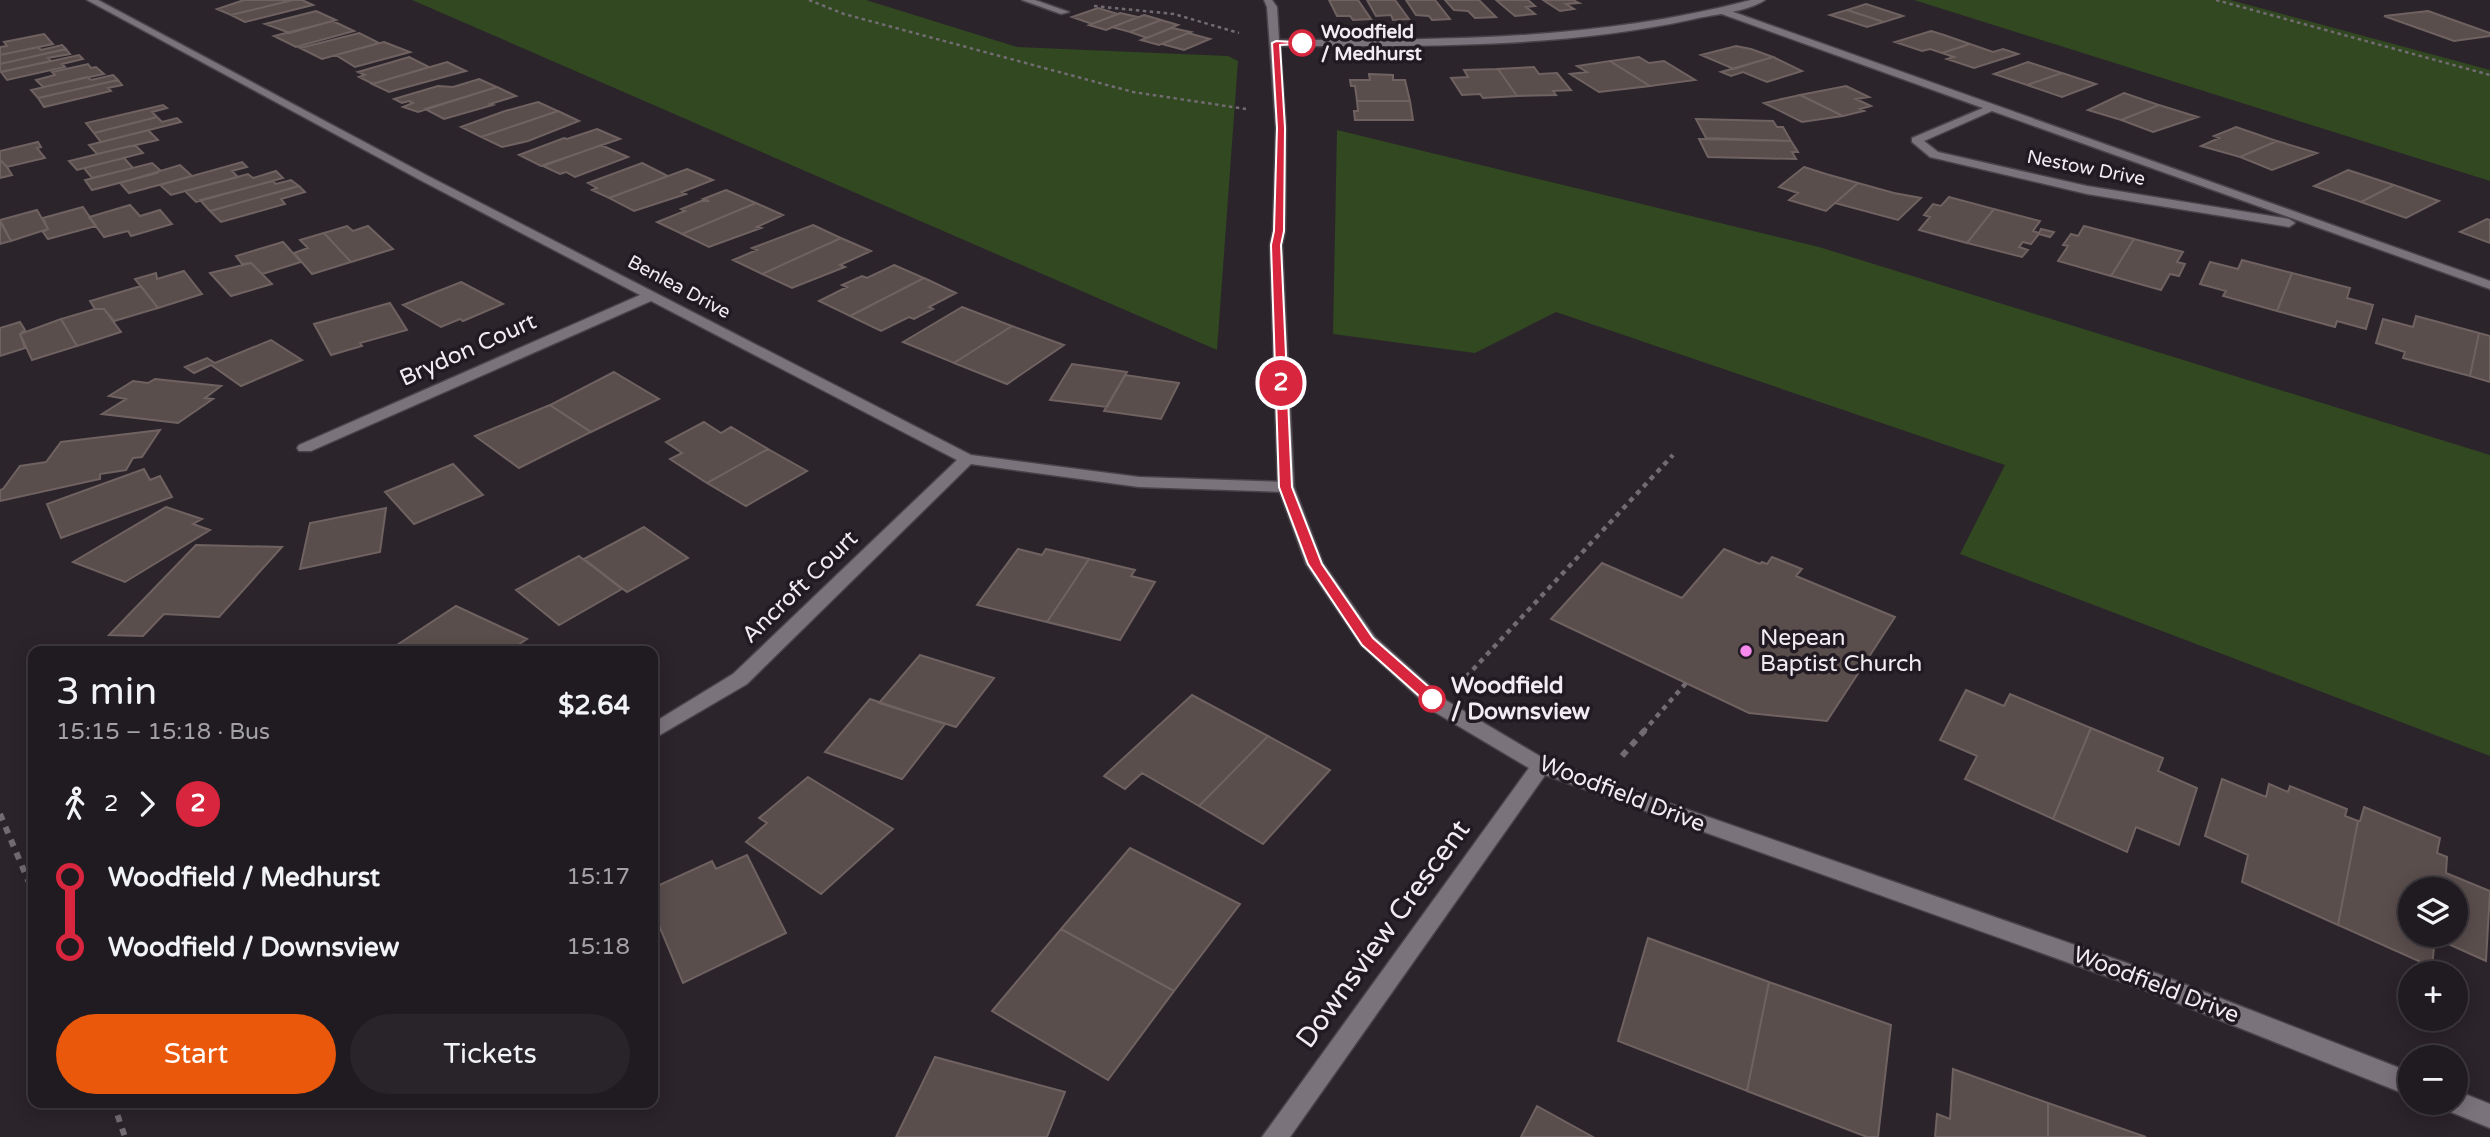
<!DOCTYPE html>
<html lang="en">
<head>
<meta charset="utf-8">
<style>
  :root { --surface:#201b20; --page:#282429; --text:#f1f3f6; --muted:#a2a1a5; --line:#3d393e; --accent:#ea580c }
  body { margin:0; font-family:"Varela Round",sans-serif; background:var(--page); color:var(--text); height:100vh; display:flex; flex-direction:column; font-size:26px; white-space:nowrap }
  * { box-sizing:border-box; margin:0 }
  p { font-size:23px; color:var(--muted) }
  .icon { flex:none; width:38px; height:38px; fill:none; stroke:currentColor; stroke-width:2; stroke-linecap:round; stroke-linejoin:round }
  .map { position:relative; flex:1; overflow:hidden }
  .sheet { position:absolute; left:28px; top:646px; width:630px; height:462px; display:flex; flex-direction:column; background:var(--surface); border-radius:14px; box-shadow:0 4px 18px #0003,0 0 0 2px var(--line) }
  .sheet>* { flex:none }
  .badge { padding:0 14px; border-radius:23px; font-size:24px; line-height:46px }
  .buttons { position:absolute; left:2398px; top:877px; display:grid; gap:14px }
  .buttons a { display:grid; place-items:center; width:70px; height:70px; border-radius:50%; background:var(--surface); box-shadow:0 4px 18px #0003,0 0 0 2px var(--line); font-size:35px }
  .map>.badge { position:absolute; translate:-50% -50%; box-shadow:0 0 0 4px #fff }
  .legs { display:flex; align-items:center; gap:10px; height:77px; padding:0 28px; font-size:23px }
  .legs p { margin-inline-start:auto }
  .overview { display:flex; align-items:center; justify-content:space-between; height:119px; padding:0 28px }
  h1 { font-size:38px; font-weight:600; line-height:52px }
  .primary-button { display:flex; gap:14px; margin-top:auto; padding:14px 28px }
  .primary-button a { flex:1; height:80px; border-radius:42px; background:var(--accent); color:#fff; font-size:28px; font-weight:600; line-height:80px; text-align:center }
  .primary-button a+a { background:var(--page); color:var(--text) }
  ul { padding:0 28px; list-style:none }
  li { display:flex; align-items:center; gap:24px; height:70px; font-size:26px }
  li i { display:grid; place-items:center; width:10px; height:100%; margin:0 9px; background:currentColor }
  li i::after { content:''; width:18px; height:18px; margin:-9px; border:5px solid; border-radius:50%; background:var(--surface) }
  li p { margin-inline-start:auto }
  li:first-child i { background:linear-gradient(#0000 50%,currentColor 0) }
  li:last-child i { background:linear-gradient(currentColor 50%,#0000 0) }
  .map>svg:first-child { display:block }
  .green { fill:#314821 }
  .building { fill:#5a4e4d; stroke:#6f6261; stroke-width:2; fill-rule:evenodd }
  .lines { fill:none; stroke-linecap:round; stroke-linejoin:round }
  .service-casing { stroke:#484349; stroke-width:3 }
  .minor-casing { stroke:#484349; stroke-width:3 }
  .tertiary-casing { stroke:#484349; stroke-width:3 }
  .path-far2 { stroke:#726c72; stroke-width:2.5; stroke-dasharray:3.5 3.5; stroke-linecap:butt }
  .path-far1 { stroke:#726c72; stroke-width:4.5; stroke-dasharray:5 5; stroke-linecap:butt }
  .path { stroke:#726c72; stroke-width:6; stroke-dasharray:7 7; stroke-linecap:butt }
  .service { fill:#7b737c; fill-rule:evenodd }
  .minor { fill:#7b737c; fill-rule:evenodd }
  .tertiary { fill:#7b737c; fill-rule:evenodd }
  .line-1 { fill:#d7263d; stroke:#fff; stroke-width:2 }
  .stop-1-dot { fill:#fff; stroke:#d7263d; stroke-width:3.5 }
  .poi-dot { fill:#f689ed; stroke:#211a22; stroke-width:2.5 }
  .labels { text-anchor:middle; dominant-baseline:central; stroke-width:7; stroke-linejoin:round; paint-order:stroke }
  .far-stop-label { font-size:19px; font-weight:bold; fill:#f1ecf1; stroke:#211a22; text-anchor:start }
  .far-street-label { font-size:19px; fill:#f1ecf1; stroke:#211a22 }
  .street-label { font-size:23px; fill:#f1ecf1; stroke:#211a22 }
  .poi-label { font-size:23px; fill:#f1ecf1; stroke:#211a22; text-anchor:start }
  .stop-label { font-size:23px; font-weight:bold; fill:#f1ecf1; stroke:#211a22; text-anchor:start }
  .near-street-label { font-size:28px; fill:#f1ecf1; stroke:#211a22 }
</style>
</head>
<body>
<div class="map">
<svg width="2490" height="1137" viewBox="0 0 2490 1137">
  <rect width="100%" height="100%" fill="#2b242b"/>
  <path class="green" d="M412 0H866L1017 47 1228 56 1238 61 1217 350Z
    M1914 0H2230L2490 70V181Z
    M1337 130 1819 247 2490 455V756L1960 554 2005 465 1556 312 1475 353 1333 334Z"/>
  <path class="building" d="M244 0H293L231 15 217 9Z
    M293 0H302L313 5 245 22 231 15Z
    M1329 0H1358L1371 19 1353 20 1350 16H1337Z
    M1367 0H1395L1409 19 1393 20 1391 15 1376 16Z
    M1406 0H1435L1450 19 1432 20 1429 16 1416 15Z
    M1445 0H1479L1496 17 1475 18 1468 11 1454 10Z
    M1496 0H1528L1535 6 1526 7 1535 14 1515 16Z
    M1543 0H1573L1579 3 1566 4 1574 9 1560 11Z
    M1866 4 1903 16 1884 22 1847 10Z
    M1098 8 1118 14 1092 24 1072 17Z
    M1847 10 1884 22 1867 27 1830 15Z
    M316 11 336 20 290 33 265 24Z
    M2428 11 2490 33V36L2454 41 2384 16Z
    M1120 13 1138 17 1106 30 1089 25Z
    M1144 15 1161 20 1130 32 1112 27Z
    M1161 20 1178 25 1147 38 1130 32Z
    M333 21 354 31 296 47 274 36Z
    M1172 28 1191 32 1159 45 1141 40Z
    M1931 31 1944 35 1970 44 1942 53 1930 49 1922 51 1895 42Z
    M359 33 379 43 322 59 300 48Z
    M1188 33 1210 39 1184 50 1162 44Z
    M44 34 53 44 0 55V47L7 46 4 42Z
    M384 42 410 52 355 67 336 55Z
    M1970 44 1993 52 2003 49 2018 54 1974 68 1947 59 1954 57 1942 53Z
    M62 45 66 49 0 64V55L38 47 41 50Z
    M1736 46 1751 49 1773 57 1734 69 1701 55Z
    M66 49 70 54 48 58 51 61 0 72V64Z
    M79 55 83 59 62 64 65 67 7 80 1 72Z
    M409 57 429 67 373 84 359 77 365 75 358 72Z
    M1639 57 1649 63 1664 61 1695 80 1650 86 1610 61Z
    M1773 57 1802 71 1767 82 1743 72 1731 76 1721 72Z
    M1610 61 1650 86 1599 92 1570 74 1587 72 1577 66Z
    M447 62 466 71 389 92 372 84Z
    M2028 62 2062 73 2027 85 1994 74Z
    M88 64 91 68 96 67 104 74 43 87 36 80 55 75 52 72Z
    M1534 67 1539 74 1557 73 1571 90 1553 91 1556 95 1517 96 1498 69Z
    M1498 69 1517 96 1483 98 1480 94 1462 95 1451 78 1468 77 1464 70Z
    M2062 73 2096 84 2062 97 2027 85Z
    M1369 74 1393 75V80H1405L1410 101H1357L1355 86H1351L1350 80H1370Z
    M113 75 118 80 38 98 31 90 87 77 91 80Z
    M479 79 497 87 418 112 403 107 413 103 409 101 402 103 394 99 438 86 453 87Z
    M118 80 122 85 108 88 111 91 44 107 38 98Z
    M1846 86 1869 97 1856 99 1871 106 1860 109 1864 111 1843 116 1800 95Z
    M497 87 516 96 490 104 493 105 444 119 425 109Z
    M2124 93 2159 105 2121 120 2088 110Z
    M1800 95 1843 116 1802 122 1764 103Z
    M1357 101H1410L1413 120H1355L1354 111H1358Z
    M538 102 558 111 481 137 461 127 505 111Z
    M163 105 167 108 152 112 157 117 94 133 86 123Z
    M2159 105 2198 117 2153 132 2121 120Z
    M558 111 579 121 528 141 502 147 481 137Z
    M157 117 162 122 177 118 181 122 101 142 94 133Z
    M1696 119 1773 121 1777 127H1783L1791 141 1706 138Z
    M2236 127 2277 141 2240 157 2201 146 2219 138 2214 136Z
    M597 129 620 139 541 166 519 155 564 138 567 139Z
    M148 130 158 140 97 154 89 145Z
    M1699 139 1791 141 1798 152H1792L1796 159 1708 157Z
    M2277 141 2317 153 2272 170 2240 157Z
    M38 142 41 147 37 148 45 158 7 167 0 160V151Z
    M601 145 628 157 575 177 566 172 560 174 543 166Z
    M130 146H136L143 153 77 170 69 161Z
    M124 158 133 168 92 178 84 168Z
    M0 160 7 167 12 175 0 178Z
    M242 162 247 167 232 171 238 177 171 195 160 185Z
    M152 163 160 170 157 173 92 190 85 180Z
    M642 163 668 176 609 198 592 190 597 188 588 183Z
    M180 165 192 176 129 193 120 183Z
    M1804 167 1826 174 1858 183 1826 211 1789 200 1798 193 1779 187Z
    M687 169 713 180 682 192 686 194 634 211 609 198Z
    M2348 170 2394 185 2361 202 2314 186Z
    M276 171 283 178 196 202 185 191 248 174 253 178Z
    M291 180 299 186 210 211 200 200 273 181 276 184Z
    M1858 183 1894 193 1921 198 1898 220 1835 203Z
    M2394 185 2439 201 2406 218 2361 202Z
    M299 186 305 192 281 199 285 204 221 222 210 211Z
    M726 190 756 203 682 234 657 222 685 211 681 209 701 201H709L703 199Z
    M1949 197 1994 209 1967 243 1919 230 1930 217 1924 215 1933 204 1941 206Z
    M756 203 783 215 757 227 761 228 709 247 682 234Z
    M130 205 140 216 160 210 172 224 131 236 128 231 104 237 89 217Z
    M83 207 96 226 48 239 43 232 48 229 43 218Z
    M1994 209 2040 221 2033 231 2039 233 2041 229 2054 232 2050 237 2039 234 2031 244 2023 242 2019 247 2028 250 2022 257 1967 243Z
    M37 210 48 229 11 241 0 220Z
    M2487 219 2490 220V243L2460 232Z
    M0 222 11 241 0 244Z
    M813 225 841 238 762 274 733 260 757 250 752 248Z
    M347 226 353 231 368 226 393 249 351 262 324 233Z
    M2084 226 2134 239 2111 276 2058 261 2068 246 2063 245 2071 234 2078 236Z
    M324 233 351 262 312 274 294 253 308 248 300 240Z
    M841 238 871 251 840 265 845 267 792 288 762 274Z
    M2134 239 2183 252 2177 262 2185 264 2179 276 2170 274 2161 290 2111 276Z
    M283 242 301 262 262 274 251 263 242 264 236 256Z
    M2242 260 2292 273 2277 311 2223 296 2226 291 2200 284 2210 262 2238 269Z
    M251 263 272 284 231 296 210 273Z
    M894 265 924 278 850 316 819 301 847 287 842 285 862 276 867 278Z
    M184 271 202 294 158 308 135 279 156 273 157 279Z
    M2292 273 2350 288 2347 298 2373 305 2366 329 2337 321 2335 327 2277 311Z
    M924 278 956 293 929 307 933 309 914 319 909 317 881 331 850 316Z
    M461 282 503 304 463 321 460 319 441 327 403 305Z
    M141 286 158 308 114 321 104 309H95L90 301Z
    M390 303 407 330 360 343 362 346 331 355 314 324Z
    M962 307 1012 326 954 363 903 342Z
    M95 309H104L121 332 77 346 61 319Z
    M2416 316 2479 333 2470 376 2403 358 2405 352 2376 343 2383 319 2413 327Z
    M61 319 77 346 32 360 20 334Z
    M20 322 25 330 20 334 25 348 0 356V328Z
    M1012 326 1064 345 1007 384 954 363Z
    M2479 333 2490 336V382L2470 376Z
    M271 340 302 360 241 386 211 365 194 373 185 367 207 358 215 363Z
    M1072 364 1127 372 1107 407 1050 400Z
    M614 372 659 399 591 432 550 405Z
    M1125 375 1179 383 1161 419 1104 411Z
    M155 379 221 386 205 398 213 399 178 423 102 414 126 399 109 396 133 381 148 383Z
    M550 405 591 432 519 468 475 436Z
    M704 422 721 433 731 427 768 449 707 483 670 459 682 453 666 442Z
    M160 430 142 457 133 458 126 470 100 474V479L0 501V490L3 489 20 466 46 462 61 442Z
    M768 449 807 471 746 506 707 483Z
    M453 464 483 495 414 524 385 492Z
    M144 469 150 480 160 476 172 497 61 538 47 504Z
    M166 507 202 519 193 524 210 530 125 582 73 562Z
    M386 508 380 552 300 569 310 523Z
    M644 527 688 558 627 592 584 559Z
    M196 545 282 547 219 617 164 614 143 636 109 635Z
    M1018 549 1042 555 1046 549 1089 559 1047 622 977 605Z
    M1724 549 1760 564 1762 562 1767 564 1772 557 1802 569 1796 576 1895 617 1827 721 1749 713 1551 619 1602 563 1682 598Z
    M579 556 622 589 559 625 516 590Z
    M1089 559 1135 570 1131 576 1155 582 1120 640 1047 622Z
    M456 606 527 639 509 651H388Z
    M920 655 994 678 956 727 879 703Z
    M1966 690 2004 706 2010 694 2091 728 2053 819 1965 779 1977 756 1940 740Z
    M1192 695 1268 736 1199 806 1142 773 1125 789 1104 776Z
    M870 699 945 724 902 779 825 752Z
    M2091 728 2163 758 2158 771 2197 788 2179 845 2136 827 2127 852 2053 819Z
    M1268 736 1330 770 1263 844 1199 806Z
    M808 777 893 829 821 894 746 842 767 823 759 818Z
    M2222 779 2266 797 2269 784 2288 792 2290 786 2347 809 2345 816 2358 821 2338 925 2242 882 2248 855 2205 836Z
    M2364 807 2440 838 2437 853 2447 857 2446 873 2490 891 2486 961 2435 938 2432 967 2338 925 2358 821H2360ZM2410 889H2455V934H2410Z
    M1130 848 1240 904 1174 991 1061 929Z
    M747 855 786 933 683 983 653 911V888L712 861 716 869Z
    M1061 929 1174 991 1108 1080 992 1011Z
    M1648 938 1769 982 1747 1091 1618 1041Z
    M1769 982 1891 1025 1878 1137H1867L1747 1091Z
    M935 1057 1065 1092 1047 1137H896Z
    M1953 1069 2048 1103V1137H1935L1937 1114 1950 1119Z
    M2048 1103 2146 1137H2048Z
    M1537 1106 1593 1137H1521Z"/>
  <g class="lines">
    <defs>
      <path id="service" d="M1022 0H1035L1069 12 1061 14Z"/>
      <path id="minor" d="M87 0H98L430 177 971 455 1139 477 1286 482 1294 487 1286 492 1139 487 971 464 747 684 653 739V723L733 674 957 460 651 301 311 451H299L297 448 299 445 640 295 422 181Z
        M1719 9H1725L2490 281V289L1992 111 1924 141 1938 152 2087 186 2289 219 2295 223 2289 227 2087 194 1930 157 1912 142V138L1983 108 1719 13Z
        M1541 758 1548 761 1551 766 1548 771 1290 1137H1262L1534 761Z"/>
      <path id="tertiary" d="M1264 0H1272L1277 7 1279 40C1439 40 1595 41 1751 0H1765C1747 12 1716 14 1694 19 1558 49 1418 46 1280 46L1286 128 1285 231 1282 245 1294 487 1323 563 1375 637 1447 701 1548 761 2158 974 2410 1072V1096L2142 989 1534 771 1433 711 1361 645 1306 564 1278 487 1270 245 1273 231 1276 128 1267 7Z
        M2455 1090 2490 1104V1128L2446 1110 2442 1102H2455Z"/>
    </defs>
    <use href="#service" class="service-casing"/>
    <use href="#minor" class="minor-casing"/>
    <use href="#tertiary" class="tertiary-casing"/>
    <path class="path-far2" d="M809 0 844 14 1133 92 1246 109
      M2216 0 2490 75
      M1094 6 1174 14 1239 33"/>
    <path class="path-far1" d="M1466 677 1673 455
      M1643 732 1686 683"/>
    <path class="path" d="M1622 756 1645 730
      M0 814 33 892
      M113 1102 125 1137"/>
    <use href="#service" class="service"/>
    <use href="#minor" class="minor"/>
    <use href="#tertiary" class="tertiary"/>
  </g>
  <path class="line-1" d="M1276 41 1306 43 1280 45 1285 128 1284 231 1281 245 1292 487 1322 564 1373 638 1438 695 1440 699 1438 703H1427L1362 645 1308 564 1279 487 1271 245 1274 231 1277 128 1272 43Z"/>
  <g class="stop-1-dot">
    <circle cx="1302" cy="43" r="12"/>
    <circle cx="1432" cy="699" r="12"/>
  </g>
  <circle class="poi-dot" cx="1746" cy="651" r="7"/>
  <g class="labels">
    <g class="far-stop-label">
      <text x="1321" y="32">Woodfield<tspan x="1321" dy="22">/ Medhurst</tspan></text>
    </g>
    <g class="far-street-label">
      <text transform="translate(2086 168) rotate(11)">Nestow Drive</text>
      <text transform="translate(679 287) rotate(28)">Benlea Drive</text>
    </g>
    <g class="street-label">
      <text transform="translate(468 350) rotate(-24)">Brydon Court</text>
      <text transform="translate(800 587) rotate(-44)">Ancroft Court</text>
      <text transform="translate(1622 794) rotate(21)">Woodfield Drive</text>
      <text transform="translate(2156 985) rotate(21)">Woodfield Drive</text>
    </g>
    <g class="poi-label">
      <text x="1760" y="638">Nepean<tspan x="1760" dy="26">Baptist Church</tspan></text>
    </g>
    <g class="stop-label">
      <text x="1451" y="686">Woodfield<tspan x="1451" dy="26">/ Downsview</tspan></text>
    </g>
    <g class="near-street-label">
      <text transform="translate(1383 934) rotate(-54)">Downsview Crescent</text>
    </g>
  </g>
</svg>
<div class="buttons">
<a><svg class="icon" aria-label="layers" viewBox="0 0 24 24"><path d="M12 4l9 5-9 5-9-5zM3 14l9 5 9-5"/></svg></a>
<a>+</a>
<a>−</a>
</div>
<b class="badge" style="left:1281px;top:383px;background:#d7263d;color:#fff">2</b>
<section class="sheet">
<div class="overview"><div><h1>3 min</h1><p>15:15 – 15:18 · Bus</p></div><b>$2.64</b></div>
<div class="legs"><svg class="icon" aria-label="walk" viewBox="0 0 24 24"><circle cx="13" cy="4" r="2"/><path d="M13 8l-2 6 4 7M11 14l-3 7M7 12l3-4h3l4 4"/></svg>2<svg class="icon" aria-label="forward" viewBox="0 0 24 24"><path d="M9 5l7 7-7 7"/></svg><b class="badge" style="background:#d7263d;color:#fff">2</b></div>
<ul>
<li><i style="color:#d7263d"></i><b>Woodfield / Medhurst</b><p>15:17</p></li>
<li><i style="color:#d7263d"></i><b>Woodfield / Downsview</b><p>15:18</p></li>
</ul>
<div class="primary-button"><a>Start</a><a>Tickets</a></div>
</section>
</div>
</body>
</html>
